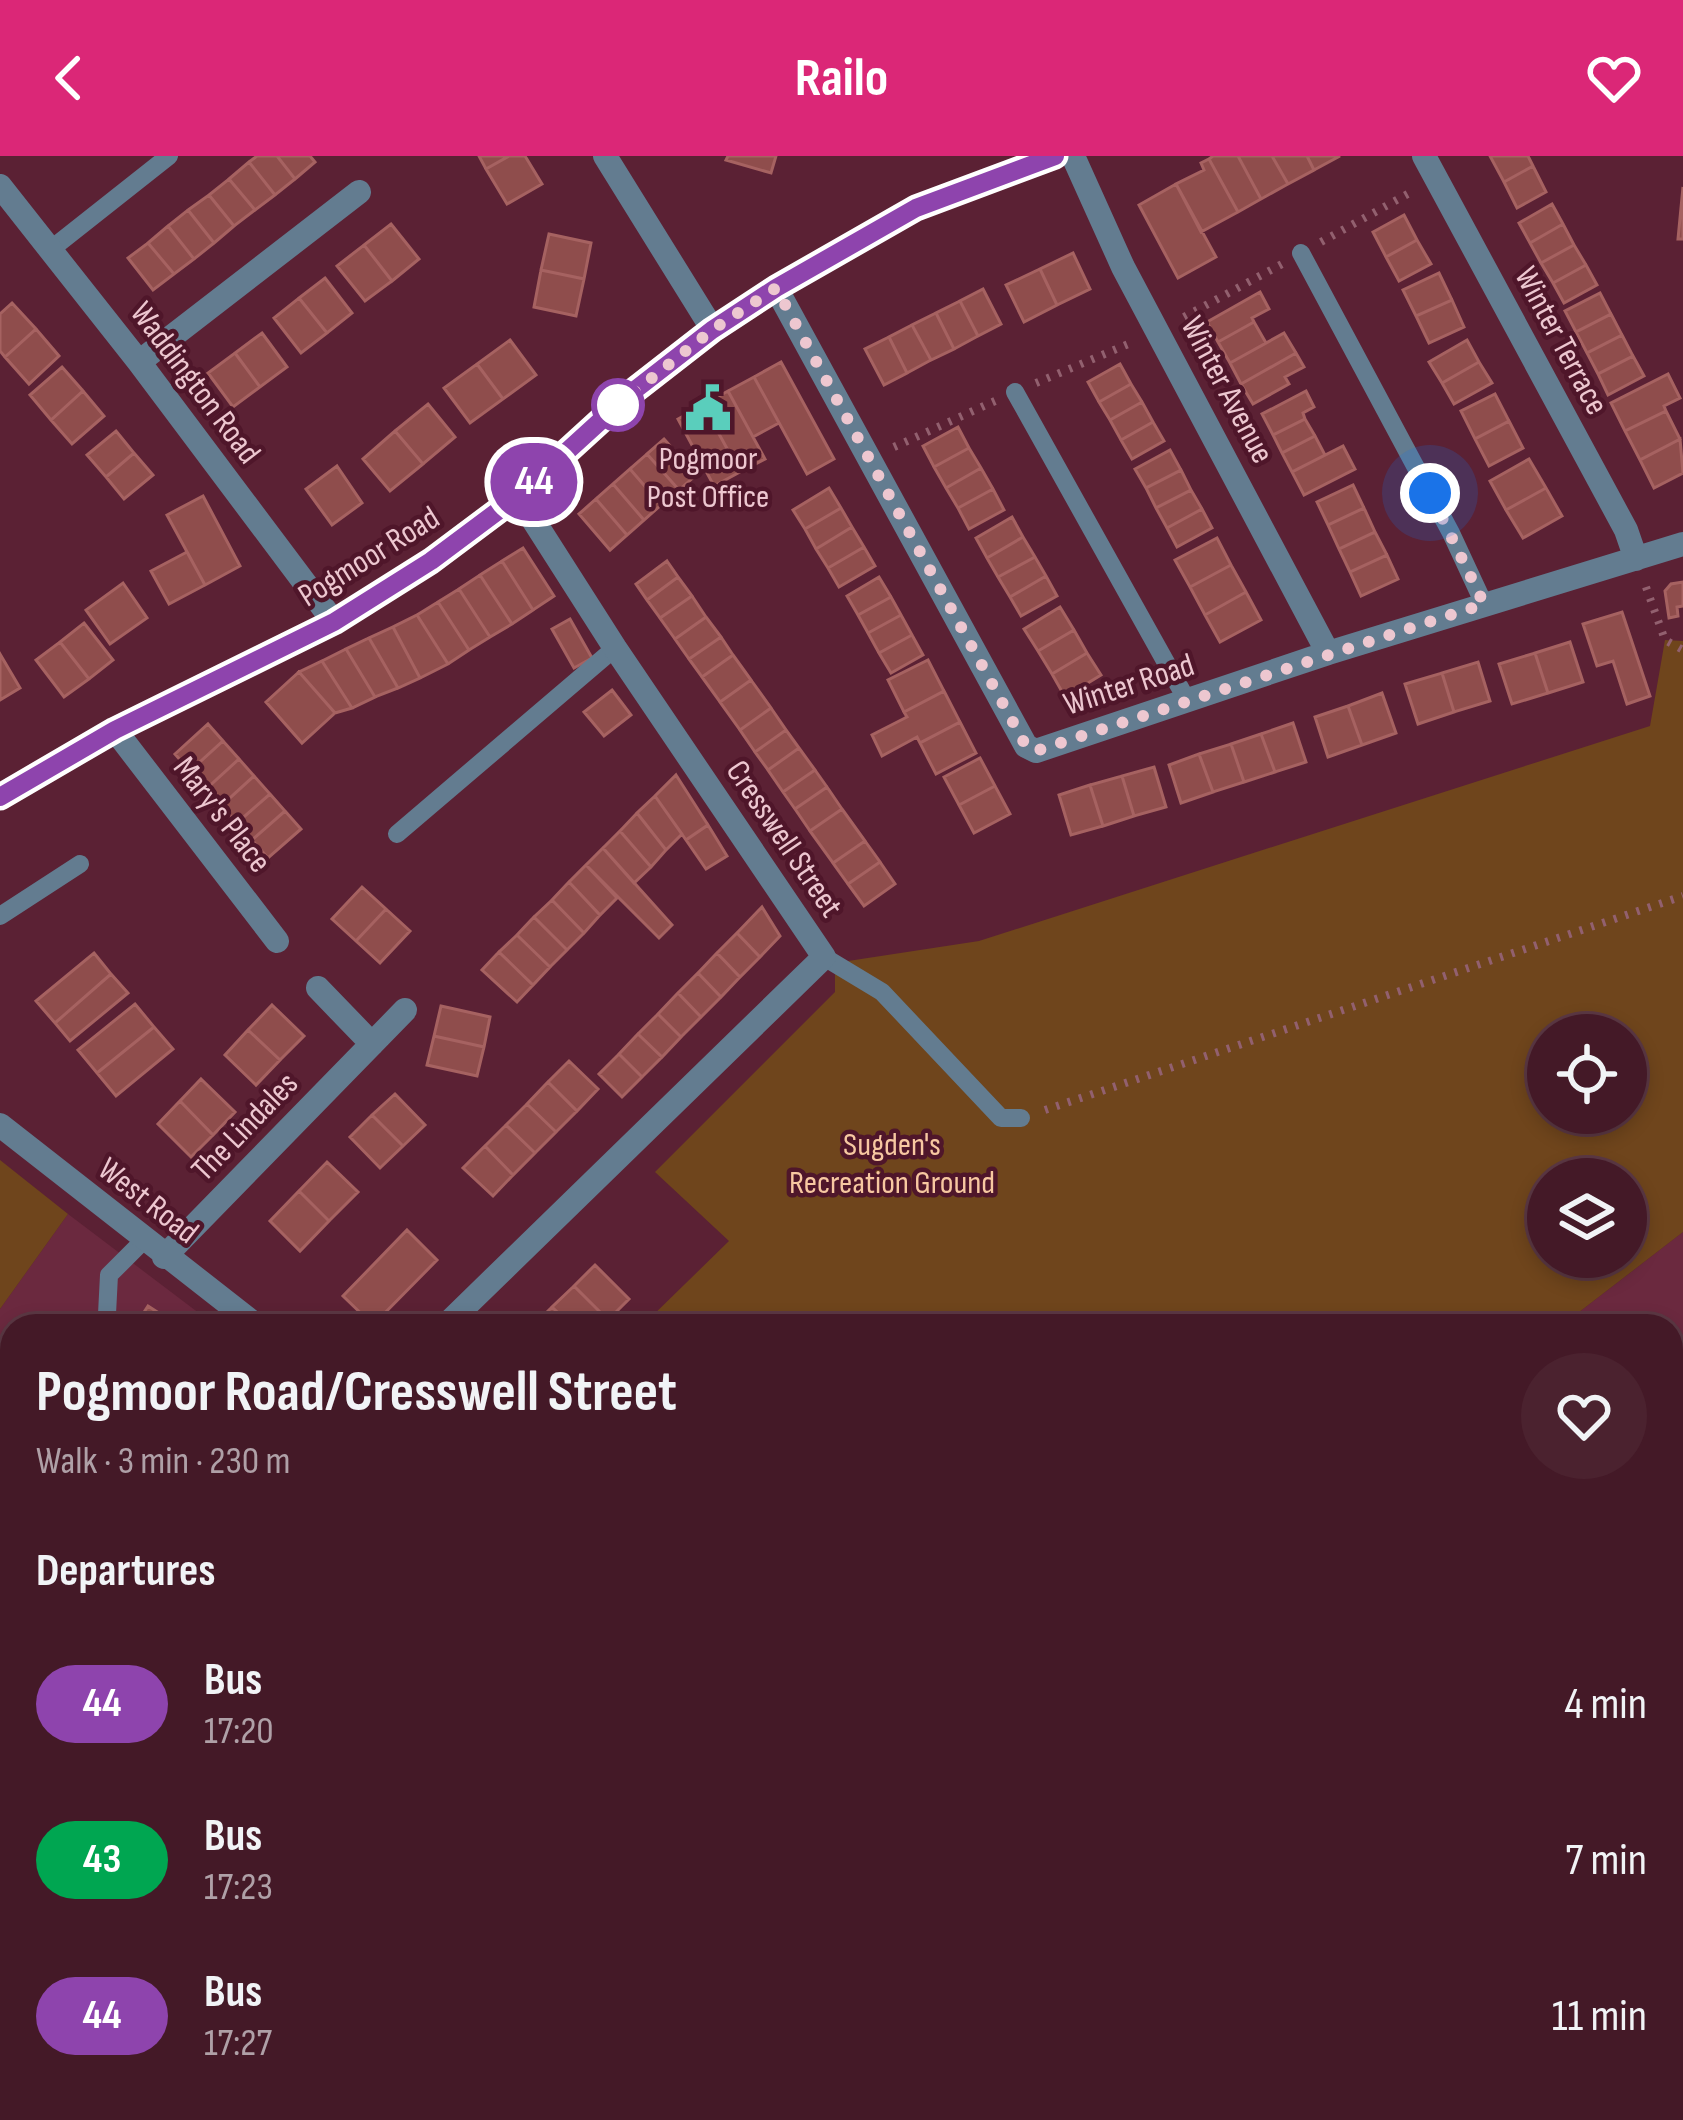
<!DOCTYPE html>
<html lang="en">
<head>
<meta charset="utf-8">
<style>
  :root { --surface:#441927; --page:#4b222f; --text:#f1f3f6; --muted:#afa0a7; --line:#5c3844; --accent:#db2777 }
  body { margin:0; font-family:"Sofia Sans Condensed",sans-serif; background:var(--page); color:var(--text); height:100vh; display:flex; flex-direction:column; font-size:45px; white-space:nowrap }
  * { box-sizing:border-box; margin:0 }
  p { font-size:39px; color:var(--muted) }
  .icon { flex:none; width:66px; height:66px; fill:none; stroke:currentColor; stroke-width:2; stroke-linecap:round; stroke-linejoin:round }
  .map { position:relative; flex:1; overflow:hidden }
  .sheet { position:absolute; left:0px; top:1158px; width:1683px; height:807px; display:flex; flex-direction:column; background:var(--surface); border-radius:36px 36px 0 0; box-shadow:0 6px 18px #0003,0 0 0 3px var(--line) }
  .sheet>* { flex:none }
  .badge { padding:0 24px; border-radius:39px; font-size:42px; line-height:78px }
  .fabs { position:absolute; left:1527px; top:858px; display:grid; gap:24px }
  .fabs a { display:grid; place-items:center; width:120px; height:120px; border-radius:50%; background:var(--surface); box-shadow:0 6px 18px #0003,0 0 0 3px var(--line); font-size:60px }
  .you { position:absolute; width:60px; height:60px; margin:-30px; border:9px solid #fff; border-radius:50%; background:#1a73e8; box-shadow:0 0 0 18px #1a73e833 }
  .map>.badge { position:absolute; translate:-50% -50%; box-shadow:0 0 0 6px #fff }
  h2 { padding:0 36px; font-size:45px; line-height:108px }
  .round { display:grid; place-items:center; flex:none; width:126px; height:126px; border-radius:63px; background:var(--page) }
  .headline { display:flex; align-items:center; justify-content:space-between; height:204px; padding:0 36px }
  h1 { font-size:57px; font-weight:700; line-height:90px }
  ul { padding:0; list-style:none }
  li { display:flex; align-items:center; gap:36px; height:156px; padding:0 36px }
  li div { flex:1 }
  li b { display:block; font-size:45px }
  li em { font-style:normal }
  li .badge { min-width:132px; font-weight:700; text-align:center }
  header { display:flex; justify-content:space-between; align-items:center; height:156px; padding:0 36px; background:var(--accent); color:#fff; font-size:54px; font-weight:700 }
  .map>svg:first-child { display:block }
  .built { fill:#6b293f }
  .green { fill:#6f451c; fill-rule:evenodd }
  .forest { fill:#976331 }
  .building { fill:#8f4d4c; stroke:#a66261; stroke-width:3 }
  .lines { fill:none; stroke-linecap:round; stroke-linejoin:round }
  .path { stroke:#92606f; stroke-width:8; stroke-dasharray:3 9; stroke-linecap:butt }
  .service { stroke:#637c90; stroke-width:18 }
  .minor { stroke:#637c90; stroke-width:24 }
  .tertiary { stroke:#637c90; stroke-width:24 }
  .line-casing { stroke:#fff; stroke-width:27 }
  .line { stroke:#8e44ad; stroke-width:18 }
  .walk { stroke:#edc7d0; stroke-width:12; stroke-dasharray:0 21.6 }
  .stop-dot { fill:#fff; stroke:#8e44ad; stroke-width:6 }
  .labels { text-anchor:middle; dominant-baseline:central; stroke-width:9; stroke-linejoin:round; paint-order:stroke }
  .street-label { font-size:33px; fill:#edc7d0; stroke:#4f162a }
  .poi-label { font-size:33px; fill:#edc7d0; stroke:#4f162a }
  .park-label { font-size:33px; fill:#f7c8a1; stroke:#4f162a }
</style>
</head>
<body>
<header><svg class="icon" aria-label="back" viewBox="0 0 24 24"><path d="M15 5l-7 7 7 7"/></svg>Railo<svg class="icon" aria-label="heart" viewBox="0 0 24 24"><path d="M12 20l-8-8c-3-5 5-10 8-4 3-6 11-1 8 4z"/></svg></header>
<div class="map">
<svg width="1683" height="1964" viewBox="0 0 1683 1964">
  <rect width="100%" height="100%" fill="#5b2134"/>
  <path class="built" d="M68 1058 216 1170H12V1717L0 1703V1153Z
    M1683 1076V1586L1671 1584V1170H1561Z
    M223 1953H1117L1116 1964H331Z"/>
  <path class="green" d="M1665 484 1683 485V1076L1561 1170H642L729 1085 655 1016 835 836V807L979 785 1650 570ZM1548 879H1626V957H1548ZM1548 1023H1626V1101H1548Z
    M0 1004 68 1058 0 1153Z
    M12 1664V1949H0V1678Z
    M177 1953H789L785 1964H331Z
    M1357 1953H1591L1590 1964H1395Z"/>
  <path class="forest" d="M1671 1584 1683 1586V1964H1590L1591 1953H1671Z
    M1117 1953H1357L1395 1964H1116Z"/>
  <path class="building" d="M257 0H277L295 23 275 39 249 6Z
    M277 0H310L315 6 295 23Z
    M479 0H509L486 13Z
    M509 0H525L542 28 507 48 486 13Z
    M728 0H776L771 17 726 4Z
    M1213 0H1238L1261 43 1238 56 1209 3Z
    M1238 0H1272L1288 28 1261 43Z
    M1272 0H1307L1314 14 1288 28Z
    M1307 0H1340L1314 14Z
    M1490 0H1528L1533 10 1504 26Z
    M1209 3 1238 56 1201 76 1176 28 1204 14 1201 7Z
    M249 6 275 39 255 54 229 23Z
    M1533 10 1546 36 1517 52 1504 26Z
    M229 23 255 54 234 70 209 39Z
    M1176 28 1216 101 1178 122 1139 49Z
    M1683 31V83H1678Z
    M209 39 234 70 214 87 188 54Z
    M1552 48 1563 68 1530 87 1519 67Z
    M188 54 214 87 194 103 168 70Z
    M1404 59 1417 84 1386 101 1373 76Z
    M391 68 419 103 392 125 364 89Z
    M1563 68 1574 89 1541 107 1530 87Z
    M168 70 194 103 174 118 148 87Z
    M549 78 591 87 584 123 541 114Z
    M1417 84 1431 108 1399 125 1386 101Z
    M148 87 174 118 153 134 128 102Z
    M364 89 392 125 365 145 337 110Z
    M1574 89 1586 109 1553 127 1541 107Z
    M1073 97 1090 133 1057 149 1040 113Z
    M1586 109 1597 129 1564 147 1553 127Z
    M1040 113 1057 149 1024 166 1006 129Z
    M541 114 584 123 576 160 534 151Z
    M1439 117 1452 144 1416 160 1403 134Z
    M325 122 352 157 327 177 299 142Z
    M983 133 1001 168 978 180 960 145Z
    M1260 136 1269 153 1252 162 1254 166 1218 186 1207 166Z
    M1600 137 1611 158 1576 176 1565 155Z
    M299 142 327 177 301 197 274 162Z
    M1452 144 1464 171 1429 187 1416 160Z
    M960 145 978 180 954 193 936 157Z
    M12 147 36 173 5 201 0 195V158Z
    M936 157 954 193 931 204 912 169Z
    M1611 158 1622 179 1587 197 1576 176Z
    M1254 166 1266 187 1230 207 1218 186Z
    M912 169 931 204 907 217 889 181Z
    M36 173 59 200 29 228 5 201Z
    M262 177 287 211 260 231 235 197Z
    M1284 177 1296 197 1241 228 1230 207Z
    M1622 179 1633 200 1598 218 1587 197Z
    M889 181 907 217 884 229 865 193Z
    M510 184 536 219 503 243 477 208Z
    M1467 184 1479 206 1442 227 1429 206Z
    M235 197 260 231 233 251 208 217Z
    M1296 197 1304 211 1285 221 1289 228 1253 248 1241 228Z
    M1633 200 1644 220 1608 239 1598 218Z
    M781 206 834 303 807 318 754 221Z
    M1479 206 1492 227 1454 248 1442 227Z
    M477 208 503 243 470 267 444 232Z
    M1120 208 1131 228 1099 246 1088 226Z
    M62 211 83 235 51 264 30 239Z
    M1668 218 1680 242 1664 250 1666 255 1625 275 1611 247Z
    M754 221 779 267 753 281 728 235Z
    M1131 228 1142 246 1110 264 1099 246Z
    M83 235 104 260 72 288 51 264Z
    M728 235 765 303 740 316 703 249Z
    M1306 235 1314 251 1303 257 1305 263 1273 279 1262 258Z
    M1495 238 1509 265 1475 283 1461 255Z
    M1142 246 1153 266 1121 284 1110 264Z
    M428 248 455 281 423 308 395 275Z
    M703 249 740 316 714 330 678 263Z
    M1666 255 1680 283 1640 304 1625 275Z
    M1305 263 1315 280 1282 297 1273 279Z
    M1509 265 1523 292 1489 310 1475 283Z
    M1153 266 1164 285 1132 303 1121 284Z
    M958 271 969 292 934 311 923 290Z
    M116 275 134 297 106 321 87 299Z
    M395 275 423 308 390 335 363 303Z
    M1315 280 1325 299 1292 316 1282 297Z
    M664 283 696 319 679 334 647 298Z
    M1680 283 1683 317 1654 332 1640 304Z
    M1343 290 1355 313 1304 339 1292 316Z
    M969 292 981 312 946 332 934 311Z
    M1170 294 1181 314 1146 332 1135 313Z
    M134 297 153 319 124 343 106 321Z
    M647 298 679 334 661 349 630 313Z
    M1529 303 1546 332 1506 354 1490 325Z
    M337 310 362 347 332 369 306 333Z
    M981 312 993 333 958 352 946 332Z
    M630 313 661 349 644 364 613 328Z
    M1181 314 1191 334 1156 352 1146 332Z
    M613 328 644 364 627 379 596 343Z
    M1353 329 1364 352 1328 369 1317 346Z
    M829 332 841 352 805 373 793 354Z
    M1546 332 1562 360 1523 382 1506 354Z
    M993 333 1004 354 969 373 958 352Z
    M1191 334 1202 353 1167 372 1156 352Z
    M203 340 240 410 205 429 167 359Z
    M596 343 627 379 610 394 579 358Z
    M841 352 852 371 816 393 805 373Z
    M1364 352 1375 376 1339 393 1328 369Z
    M1202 353 1212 372 1177 391 1167 372Z
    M1012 361 1023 381 987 402 976 382Z
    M852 371 864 391 828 412 816 393Z
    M1375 376 1387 399 1350 416 1339 393Z
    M1023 381 1035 401 998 421 987 402Z
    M1217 382 1231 409 1190 431 1175 404Z
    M864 391 875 410 839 431 828 412Z
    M523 392 554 440 533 454 502 405Z
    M187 396 205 429 169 448 151 415Z
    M1387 399 1398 423 1361 440 1350 416Z
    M1035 401 1046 420 1010 441 998 421Z
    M502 405 533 454 512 468 480 419Z
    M667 405 678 421 647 444 636 428Z
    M1231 409 1246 436 1205 459 1190 431Z
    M480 419 512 468 490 481 459 433Z
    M1046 420 1057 440 1021 460 1010 441Z
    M678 421 692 440 660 462 647 444Z
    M879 421 891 441 858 459 847 440Z
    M1683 426V450L1677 451 1678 460 1669 462 1665 435 1671 428Z
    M123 427 147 462 110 488 86 454Z
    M459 433 490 481 469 494 438 446Z
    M1246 436 1261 464 1220 486 1205 459Z
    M692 440 706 461 675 483 660 462Z
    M891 441 901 459 868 477 858 459Z
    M438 446 469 494 448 508 417 459Z
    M1060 451 1074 474 1038 495 1024 473Z
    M1622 456 1650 540 1627 548 1613 505 1597 510 1583 468Z
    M417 459 448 508 420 522 393 471Z
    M901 459 912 479 879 497 868 477Z
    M706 461 721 481 689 503 675 483Z
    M570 463 592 502 574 512 552 473Z
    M84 467 113 504 89 523 60 486Z
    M393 471 420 522 398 532 369 482Z
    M1074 474 1087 497 1052 518 1038 495Z
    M912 479 923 499 891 517 879 497Z
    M721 481 733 499 702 521 689 503Z
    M369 482 398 532 375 541 346 493Z
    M60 486 89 523 64 541 36 504Z
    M1570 486 1583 526 1548 537 1535 497Z
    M346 493 375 541 352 552 322 505Z
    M1087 497 1101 519 1065 541 1052 518Z
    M1535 497 1548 537 1512 548 1499 508Z
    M0 498 20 532 0 544Z
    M733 499 751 524 720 546 702 521Z
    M928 504 944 535 904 556 888 524Z
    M322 505 352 552 335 557 299 516Z
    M1478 506 1490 545 1454 556 1442 517Z
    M299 516 335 557 302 587 266 546Z
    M1442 517 1454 556 1418 568 1405 528Z
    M751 524 771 552 740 574 720 546Z
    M612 534 631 559 604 580 584 556Z
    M944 535 960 566 920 587 917 581 882 600 872 579 907 561 904 556Z
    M1382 537 1396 577 1362 589 1348 550Z
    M1348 550 1362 589 1328 601 1315 561Z
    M771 552 786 574 755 596 740 574Z
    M960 566 976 597 936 618 920 587Z
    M1293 567 1306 606 1275 616 1261 578Z
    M208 568 223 585 190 615 175 598Z
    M786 574 799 592 768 614 755 596Z
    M1261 578 1275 616 1244 626 1231 588Z
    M223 585 239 603 206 633 190 615Z
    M1231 588 1244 626 1213 636 1199 598Z
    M799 592 815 614 783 636 768 614Z
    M1199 598 1213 636 1181 647 1169 609Z
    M980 602 995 630 959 649 944 621Z
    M239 603 254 620 221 650 206 633Z
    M1154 611 1166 651 1134 660 1122 620Z
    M815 614 827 631 795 653 783 636Z
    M676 619 708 669 686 684 655 640Z
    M254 620 270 638 237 667 221 650Z
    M1122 620 1134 660 1103 670 1090 629Z
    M1090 629 1103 670 1071 679 1059 639Z
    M995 630 1010 658 974 677 959 649Z
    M827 631 842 653 810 675 795 653Z
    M270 638 285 655 252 684 237 667Z
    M655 640 682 678 666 694 637 657Z
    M842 653 865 685 833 707 810 675Z
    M285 655 301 673 268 702 252 684Z
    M637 657 666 694 651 711 620 675Z
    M708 669 727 700 706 713 686 684Z
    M620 675 651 711 634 727 603 692Z
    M865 685 880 706 848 728 833 707Z
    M603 692 672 769 659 782 586 709Z
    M880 706 895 728 864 750 848 728Z
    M586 709 617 742 600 759 569 726Z
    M569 726 600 759 584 777 552 744Z
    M362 731 386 753 356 785 332 763Z
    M552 744 584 777 567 794 534 761Z
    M762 751 780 780 760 801 737 777Z
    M386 753 410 775 380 807 356 785Z
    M534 761 567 794 550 811 517 779Z
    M737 777 760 801 740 821 717 797Z
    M517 779 550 811 533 829 499 796Z
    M499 796 533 829 517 846 482 814Z
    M94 797 111 818 55 867 36 845Z
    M717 797 740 821 721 841 698 817Z
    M698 817 721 841 701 861 678 837Z
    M111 818 128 837 70 885 55 867Z
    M678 837 701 861 681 881 658 858Z
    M135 848 154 871 97 917 78 894Z
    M272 849 304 880 280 904 248 874Z
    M441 850 490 861 484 891 434 880Z
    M658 858 681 881 662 901 638 878Z
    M154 871 173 893 116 940 97 917Z
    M248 874 280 904 256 929 225 899Z
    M638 878 662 901 642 921 619 898Z
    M434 880 484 891 477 920 427 909Z
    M619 898 642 921 622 941 599 918Z
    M569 905 598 933 577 955 548 926Z
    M201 923 235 956 213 979 180 945Z
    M548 926 577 955 556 976 527 948Z
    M395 938 425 969 403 990 372 959Z
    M180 945 213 979 191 1001 158 968Z
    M527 948 556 976 535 997 506 969Z
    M372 959 403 990 380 1012 350 981Z
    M506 969 535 997 513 1019 485 990Z
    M485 990 513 1019 493 1040 463 1012Z
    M327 1006 358 1036 329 1065 299 1035Z
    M299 1035 329 1065 300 1095 270 1065Z
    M407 1074 437 1104 373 1169 343 1140Z
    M595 1109 629 1143 608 1164 574 1130Z
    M574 1130 608 1164 602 1170H572L552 1151Z
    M148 1150 179 1170H135Z
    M552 1151 572 1170H533Z
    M12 1193V1308L0 1324V1209Z
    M1671 1279H1683V1489L1671 1490Z"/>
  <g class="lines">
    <path class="path" d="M1321 86 1413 35
      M1184 161 1282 108
      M1036 227 1133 186
      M894 291 995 245
      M1646 431 1665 484 1683 494
      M1045 954 1683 740"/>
    <path class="service" d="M50 94 169 0
      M1301 97 1451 377 1484 448
      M1015 236 1188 546
      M397 678 615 492
      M0 760 80 708
      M824 801 882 836 1001 962H1021
      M111 1170 107 1158 109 1119 144 1084
      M0 1475 12 1456"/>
    <path class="minor" d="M605 0 713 174
      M1073 0 1123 111 1328 497
      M1424 0 1626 374 1636 403
      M0 30 139 206 334 466
      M776 132 1026 590 1036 595 1328 497 1683 388
      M139 206 359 36
      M115 574 277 785
      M318 832 372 888
      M0 969 257 1170
      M164 1101 405 854
      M445 1170 824 801 615 492 518 340"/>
    <path class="tertiary" d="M0 641 115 574 334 466 431 405 518 340 631 237 713 174 776 132 916 52 1056 0"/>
  </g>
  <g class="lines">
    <defs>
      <path id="line" d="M0 641 115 574 334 466 431 405 518 340 631 237 712 174 776 132 916 52 1055 0"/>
    </defs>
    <use href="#line" class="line-casing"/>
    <use href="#line" class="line"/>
    <path class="walk" d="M618 249 712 174 776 132 1026 590 1036 595 1484 448 1430 337"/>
  </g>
  <defs>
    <symbol id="civic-bare" viewBox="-9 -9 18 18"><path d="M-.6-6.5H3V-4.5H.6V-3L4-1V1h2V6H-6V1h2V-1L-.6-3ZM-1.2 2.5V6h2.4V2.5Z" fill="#5acebc" stroke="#4f162a" stroke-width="2.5" paint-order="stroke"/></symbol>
  </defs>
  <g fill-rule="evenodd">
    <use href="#civic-bare" x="675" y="219" width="66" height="66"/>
  </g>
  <circle class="stop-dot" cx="618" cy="249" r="24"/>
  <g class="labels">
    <g class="street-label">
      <text transform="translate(1561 185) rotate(62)">Winter Terrace</text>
      <text transform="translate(195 227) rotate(53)">Waddington Road</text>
      <text transform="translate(1227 234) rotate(62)">Winter Avenue</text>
      <text transform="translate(369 401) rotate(-32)">Pogmoor Road</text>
      <text transform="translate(1129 529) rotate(-18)">Winter Road</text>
      <text transform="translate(222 659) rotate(52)">Mary's Place</text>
      <text transform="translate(784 683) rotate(56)">Cresswell Street</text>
      <text transform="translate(245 971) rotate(-46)">The Lindales</text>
      <text transform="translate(148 1045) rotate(38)">West Road</text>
    </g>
    <g class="poi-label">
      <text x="708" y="303">Pogmoor<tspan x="708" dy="38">Post Office</tspan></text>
    </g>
    <g class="park-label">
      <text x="892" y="989">Sugden's<tspan x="892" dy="38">Recreation Ground</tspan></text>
    </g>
  </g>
</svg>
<div class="fabs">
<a><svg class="icon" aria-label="locate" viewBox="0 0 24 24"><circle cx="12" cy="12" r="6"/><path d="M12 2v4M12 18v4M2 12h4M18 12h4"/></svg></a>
<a><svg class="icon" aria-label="layers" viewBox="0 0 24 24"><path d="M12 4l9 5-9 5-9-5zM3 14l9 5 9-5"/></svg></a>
</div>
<div class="you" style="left:1430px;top:337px"></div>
<b class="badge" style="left:534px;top:326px;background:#8e44ad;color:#fff">44</b>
<section class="sheet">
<div class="headline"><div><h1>Pogmoor Road/Cresswell Street</h1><p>Walk · 3 min · 230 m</p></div><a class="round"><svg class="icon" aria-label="heart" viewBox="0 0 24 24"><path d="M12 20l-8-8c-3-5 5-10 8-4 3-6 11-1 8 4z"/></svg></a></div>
<h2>Departures</h2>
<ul>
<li><span class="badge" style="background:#8e44ad;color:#fff">44</span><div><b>Bus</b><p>17:20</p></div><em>4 min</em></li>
<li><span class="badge" style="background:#00a651;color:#fff">43</span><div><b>Bus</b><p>17:23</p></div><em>7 min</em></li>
<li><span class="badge" style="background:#8e44ad;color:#fff">44</span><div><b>Bus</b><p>17:27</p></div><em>11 min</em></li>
</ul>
</section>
</div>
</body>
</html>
